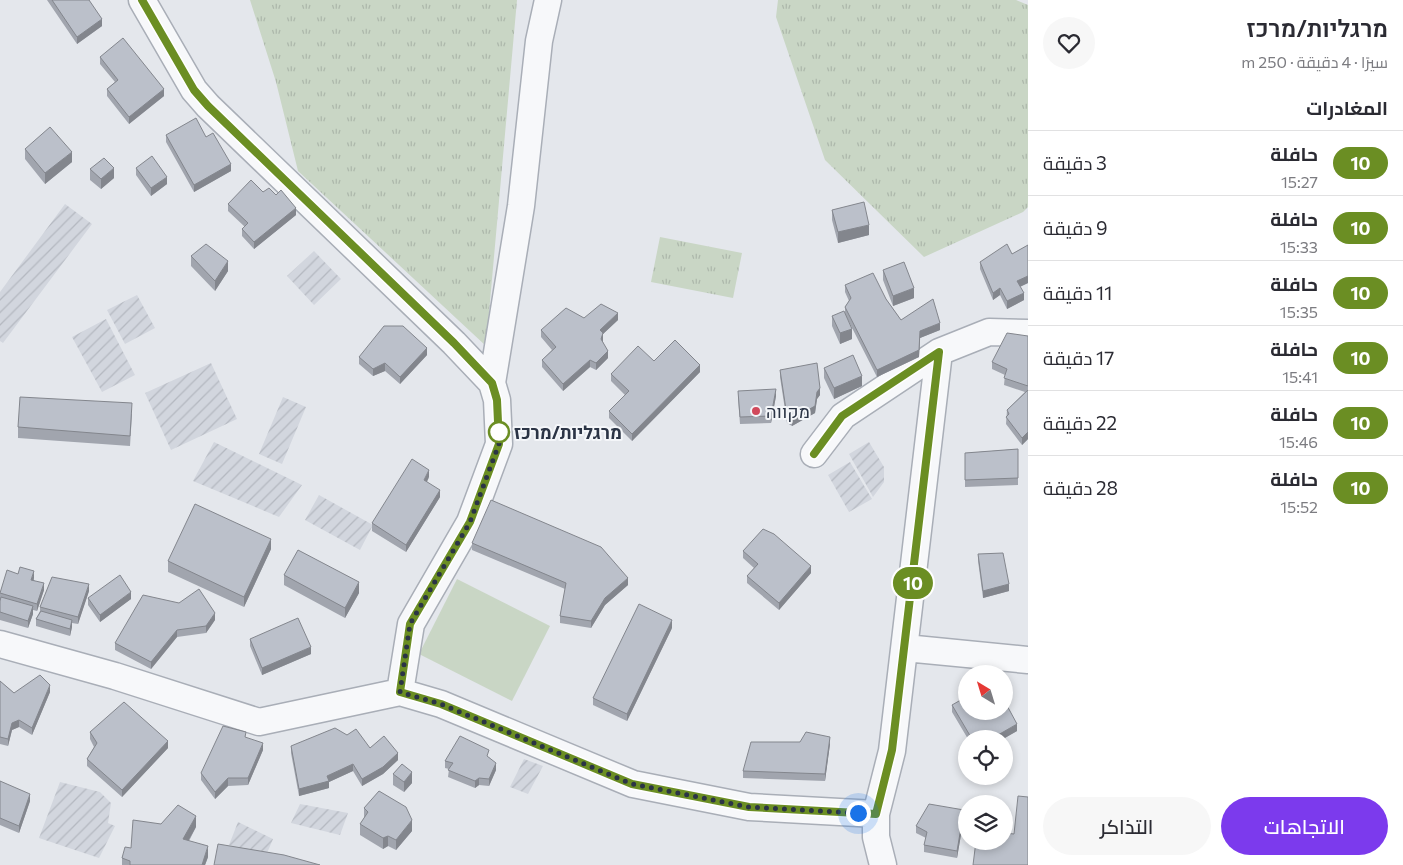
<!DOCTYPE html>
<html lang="ar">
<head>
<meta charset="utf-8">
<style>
  :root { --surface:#fff; --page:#f7f7f7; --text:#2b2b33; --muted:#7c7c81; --line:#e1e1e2; --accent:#7c3aed }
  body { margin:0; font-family:Commissioner,Cairo,Heebo,sans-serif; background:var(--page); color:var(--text); direction:rtl; height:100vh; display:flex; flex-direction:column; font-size:19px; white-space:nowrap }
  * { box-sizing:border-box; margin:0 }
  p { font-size:16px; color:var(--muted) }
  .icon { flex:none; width:28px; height:28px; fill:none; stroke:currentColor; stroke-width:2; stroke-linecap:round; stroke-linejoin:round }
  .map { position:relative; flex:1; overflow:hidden; direction:ltr }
  .drawer { display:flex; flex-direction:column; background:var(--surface); width:375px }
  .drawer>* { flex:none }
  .badge { padding:0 10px; border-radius:16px; font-size:18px; line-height:32px }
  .needle { width:32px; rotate:322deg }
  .controls { position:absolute; left:958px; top:665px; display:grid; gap:10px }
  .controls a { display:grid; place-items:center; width:55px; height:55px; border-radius:50%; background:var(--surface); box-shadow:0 2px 8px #0003; font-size:25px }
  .you { position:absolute; width:25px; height:25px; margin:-12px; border:4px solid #fff; border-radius:50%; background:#1a73e8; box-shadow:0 0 0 8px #1a73e833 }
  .map>.badge { position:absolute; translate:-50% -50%; box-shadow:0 0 0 2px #fff }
  h2 { padding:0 15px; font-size:19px; line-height:45px }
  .round { display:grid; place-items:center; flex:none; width:52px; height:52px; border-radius:26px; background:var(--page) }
  .head { display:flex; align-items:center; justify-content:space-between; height:85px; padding:0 15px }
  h1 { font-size:24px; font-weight:600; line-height:38px }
  .primary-button { display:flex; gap:10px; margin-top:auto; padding:10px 15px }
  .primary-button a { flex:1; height:58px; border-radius:30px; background:var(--accent); color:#fff; font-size:20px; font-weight:600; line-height:58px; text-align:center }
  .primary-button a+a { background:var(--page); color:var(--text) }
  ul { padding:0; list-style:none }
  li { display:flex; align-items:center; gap:15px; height:65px; padding:0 15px; border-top:1px solid var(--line) }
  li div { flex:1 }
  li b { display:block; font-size:19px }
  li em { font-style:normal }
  li .badge { min-width:55px; font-weight:700; text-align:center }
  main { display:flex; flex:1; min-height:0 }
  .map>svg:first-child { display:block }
  .industrial { fill:url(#industrial-furrows) }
  .grass { fill:url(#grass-tufts) }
  .garden { fill:#c9d6c5 }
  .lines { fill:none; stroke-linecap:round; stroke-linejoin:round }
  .minor-casing { stroke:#a9aeb7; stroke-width:29 }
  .minor { stroke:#f7f8fa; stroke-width:26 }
  .wall { fill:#a1a5ae }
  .shaded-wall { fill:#83868d }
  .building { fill:#bbc0ca; stroke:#83868d }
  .line-casing { stroke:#fff; stroke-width:11 }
  .line { stroke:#6b8e23; stroke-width:8 }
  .walk { stroke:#2b3445; stroke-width:5; stroke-dasharray:0 9 }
  .poi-dot { fill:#d1495b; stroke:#f4f6f9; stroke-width:2 }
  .stop-dot { fill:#fff; stroke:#6b8e23; stroke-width:2.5 }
  .labels { text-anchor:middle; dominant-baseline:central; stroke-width:4; stroke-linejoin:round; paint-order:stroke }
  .poi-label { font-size:18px; fill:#2b3445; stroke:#f4f6f9; text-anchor:start }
  .stop-label { font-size:18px; font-weight:bold; fill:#2b3445; stroke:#f4f6f9; text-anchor:start }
</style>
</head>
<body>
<main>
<section class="drawer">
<div class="head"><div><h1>מרגליות/מרכז</h1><p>سيرًا · 4 دقيقة · 250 m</p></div><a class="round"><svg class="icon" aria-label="heart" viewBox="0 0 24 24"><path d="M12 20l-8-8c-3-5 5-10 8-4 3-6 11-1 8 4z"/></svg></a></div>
<h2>المغادرات</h2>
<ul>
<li><span class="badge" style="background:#6b8e23;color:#fff">10</span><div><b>حافلة</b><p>15:27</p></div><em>3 دقيقة</em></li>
<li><span class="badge" style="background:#6b8e23;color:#fff">10</span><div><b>حافلة</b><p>15:33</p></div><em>9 دقيقة</em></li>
<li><span class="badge" style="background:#6b8e23;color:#fff">10</span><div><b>حافلة</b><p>15:35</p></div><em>11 دقيقة</em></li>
<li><span class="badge" style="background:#6b8e23;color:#fff">10</span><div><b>حافلة</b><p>15:41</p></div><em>17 دقيقة</em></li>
<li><span class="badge" style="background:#6b8e23;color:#fff">10</span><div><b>حافلة</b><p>15:46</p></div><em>22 دقيقة</em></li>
<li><span class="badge" style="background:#6b8e23;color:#fff">10</span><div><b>حافلة</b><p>15:52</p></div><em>28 دقيقة</em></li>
</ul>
<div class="primary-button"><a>الاتجاهات</a><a>التذاكر</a></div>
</section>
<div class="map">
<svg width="1028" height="865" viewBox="0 0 1028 865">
  <defs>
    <pattern id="industrial-furrows" width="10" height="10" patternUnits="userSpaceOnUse" patternTransform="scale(1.25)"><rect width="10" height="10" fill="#d2d6de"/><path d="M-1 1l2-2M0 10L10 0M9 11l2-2" fill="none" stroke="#b4b8c0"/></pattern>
    <pattern id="grass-tufts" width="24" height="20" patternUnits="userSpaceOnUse" patternTransform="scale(1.25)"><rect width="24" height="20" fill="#c9d6c5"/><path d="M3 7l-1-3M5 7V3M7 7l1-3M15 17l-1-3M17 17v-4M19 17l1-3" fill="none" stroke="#adb8ab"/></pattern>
  </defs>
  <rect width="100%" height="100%" fill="#e4e7ec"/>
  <path class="industrial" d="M65 204 92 224 3 343 0 341V292Z
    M314 251 341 279 314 305 287 276Z
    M137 295 155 328 125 344 107 310Z
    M106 319 135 375 102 392 72 337Z
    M211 363 237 419 171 450 145 393Z
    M283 397 306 407 282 464 259 454Z
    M214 442 302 485 279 517 193 481Z
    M869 442 884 467V482L873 497 849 454Z
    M850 462 872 499 849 512 828 475Z
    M319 495 373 525 360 550 305 520Z
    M524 759 543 766 528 794 510 787Z
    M60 782 100 792 111 803 108 823 115 826 99 858 39 838Z
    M300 804 348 813 340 835 291 823Z
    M238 822 273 839 265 858 229 845Z"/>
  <path class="grass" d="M250 0H517L486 346 298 171 276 82Z
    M778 0H1016L1028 5V207L1023 212 924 257 825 160 776 17Z
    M660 237 742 253 733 298 651 282Z"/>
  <path class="garden" d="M457 579 550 626 512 701 419 654Z"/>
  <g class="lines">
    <defs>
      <path id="minor" d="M142 0 194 90 208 106 454 343 492 383
        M814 454 843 416 939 352 989 332 1028 333
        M0 644 115 676 259 722 400 692 441 704 633 784 749 807 876 814
        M905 648 1028 660
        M400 692 411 624 470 522 499 444 497 400 492 383 521 206 539 41 548 0
        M883 865 876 837V814L892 751 939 352"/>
    </defs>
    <use href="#minor" class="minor-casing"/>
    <use href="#minor" class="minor"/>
  </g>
  <path class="wall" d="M47 0H89L102 26 77 44Z
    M100 57 164 96 129 124 107 96V89L115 82 100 64Z
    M166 135 206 137 231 171 194 192 166 142Z
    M25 149 72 162 45 184 25 159Z
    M136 168 167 184 151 196 136 175Z
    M90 169 114 178 101 189 90 180Z
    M263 192 296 215 254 249 242 236V229L245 227 228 211V204Z
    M832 210 869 235 838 243 832 220Z
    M1028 245V283L1020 287 1024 300 1007 309 1000 295 993 300 980 269V262L1012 254Z
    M191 256 228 271 215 291 191 266Z
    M883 270 914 298 893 306 883 280Z
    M845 285 886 299 901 320 940 330 920 338 919 357 877 377 847 318 852 339 840 344 832 326V316L845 313V307L849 301 845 292Z
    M618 320 603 334V342L608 358 596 370 590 367 563 391 542 367V360L552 350 541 337V330Z
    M1028 336V439L1022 445 1006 424 1007 410 1025 392 1004 385 1005 375 992 369V362Z
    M427 355 400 384 385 371 373 376 359 364V357Z
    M654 361 700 372 632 441 609 418V411L625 395 611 381V374Z
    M824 368 862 386 834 399 824 378Z
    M780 370 820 395 817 399 815 413 792 426 787 423 780 377Z
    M776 396 771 423 740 424 738 398Z
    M132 414 130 446 18 438V427Z
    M1018 449V485L965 487V453Z
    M429 477 427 482 440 497 406 552 372 531V523Z
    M472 543 628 585 605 605 591 628 560 623V616L565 589 472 550Z
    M271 549 244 607 168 572V561Z
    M743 551 811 573 779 610 747 583V576L754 568 743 558Z
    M978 554 1009 591 983 598 978 561Z
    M284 575 359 593 345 618 284 585Z
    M34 578V580L44 590 37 611 33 610V614L28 628 0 620V593Z
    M89 591 78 624 72 623V627L70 636 36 626V619L40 611V607Z
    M88 598 131 599 100 622 88 605Z
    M215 620 206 633 177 637 151 669 115 650V643Z
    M672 628 627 721 593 705V698Z
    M250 639 311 654 262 675 250 646Z
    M0 681 14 693 50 692 32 735 19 727 12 730 8 746 0 744Z
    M952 705 1017 731 1003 739H968L952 712Z
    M90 732 168 748 122 797 87 766V759L94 747 90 739Z
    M246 738 263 750 248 785 228 786 215 799 201 780V773Z
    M830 744 825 781 743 778V771Z
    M291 746 370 748 398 760 383 774 362 786 353 771 329 782V788L299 796 291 753Z
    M489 757 496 770 489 786 479 785 475 788 448 777 449 769 445 768V761Z
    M393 774 412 783 404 792 393 785Z
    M0 781 30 801 19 833 0 825Z
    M364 808 412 831 396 850 388 846 383 849 360 835V824L364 818Z
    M964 817 957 858 924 852V845L926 838 916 833V826Z
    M196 827 189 841 208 857 205 865H122V858L131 848Z"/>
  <path class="shaded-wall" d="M102 19V26L77 44V37Z
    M164 89V96L129 124V117Z
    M72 152V162L45 184V173Z
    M231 164V171L194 192V185Z
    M114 168V178L101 189V179Z
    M167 177V184L151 196V188Z
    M296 208V215L254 249V242Z
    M869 225V235L838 243V232Z
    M228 261V271L215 291V281Z
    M1028 276V283L1017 288V281Z
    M914 288V298L893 306V296Z
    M1000 288V295L993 300V293Z
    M1024 293V300L1007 309V301Z
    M618 313V320L603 334V341L601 346 600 330Z
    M940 323V330L920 338 919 357 877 377V370L920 331Z
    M852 329V339L840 344V333Z
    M427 348V355L400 384V377Z
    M608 351V358L596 370V363Z
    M590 360V367L563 391V384Z
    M385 363V371L373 376V369Z
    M700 365V372L632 441V434Z
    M862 376V386L834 399V388Z
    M820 388V395L817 399 815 413 792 426V419Z
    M776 389V396L771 423V416Z
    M1028 432V439L1022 445V438Z
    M429 470V477L424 487V480Z
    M440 490V497L406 552V545Z
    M271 539V549L244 607V597Z
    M811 566V573L779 610V603Z
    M34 571V578L31 587V580Z
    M628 578V585L605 605 591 628V621L605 598Z
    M359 582V593L345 618V608Z
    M44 583V590L37 611V604Z
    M89 584V591L78 624V617Z
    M1009 584V591L983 598V591Z
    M131 592V599L100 622V615Z
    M33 606V614L28 628V621Z
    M215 613V620L206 633V626Z
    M72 620V627L70 636V629Z
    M672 620V628L627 721V714Z
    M177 630V637L151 669V662Z
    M311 647V654L262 675V668Z
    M50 685V692L32 735V728Z
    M19 720V727L12 730 8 746V739L12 723Z
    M1017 724V731L1003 739H991Z
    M830 737V744L825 781V774Z
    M168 741V748L122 797V790Z
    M263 743V750L248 785V778Z
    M398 753V760L383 774 362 786V779Z
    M496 763V770L489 786V779Z
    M353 764V771L329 782V788L299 796V789Z
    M412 772V783L404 792V782Z
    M228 778V786L215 799V792Z
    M479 778V785L475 788V781Z
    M30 794V801L19 833V826Z
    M964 810V817L957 858V851Z
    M196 816V827L183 850V839Z
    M412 820V831L396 850V840Z
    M388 836V846L383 849V838Z
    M208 846V857L205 865H202Z"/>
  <path class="building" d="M52 0H89L102 19 77 37Z
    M123 38 164 89 129 117 107 89 118 80 100 57Z
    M196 118 206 137 213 133 231 164 194 185 166 135Z
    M50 127 72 152 45 173 25 149Z
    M152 156 167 177 151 188 136 168Z
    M104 158 114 168 101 179 90 169Z
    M251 180 263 192 269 188 276 195 281 190 296 208 254 242 242 229 248 223 228 204Z
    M864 202 869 225 838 232 832 210Z
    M206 244 228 261 215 281 191 256Z
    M1007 244 1012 254 1028 245V276L1017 281 1024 293 1007 301 1000 288 993 293 980 262Z
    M904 262 914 288 893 296 883 270Z
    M873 273 886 299 901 320 933 299 940 323 920 331 919 350 877 370 845 307 851 298 845 285Z
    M601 304 618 313 600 330 603 333 601 339 608 351 596 363 590 360 563 384 542 360 556 347 541 330 566 308 584 318Z
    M844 311 852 329 840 333 832 316Z
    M384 326H403L427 348 400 377 385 363 373 369 359 357Z
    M1007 333 1028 336V386L1004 378 1007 369 992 362Z
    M675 340 700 365 632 434 609 411 629 391 611 374 638 346 654 361Z
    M853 355 862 376 834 388 824 368Z
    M817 363 820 388 817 392 815 406 792 419 787 416 780 370Z
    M776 389 771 416 740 417 738 391Z
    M1028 390V432L1022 438 1006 417 1009 414 1007 410Z
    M20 397 132 403 130 436 18 427Z
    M1018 449V478L965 480V453Z
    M412 459 429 470 424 480 440 490 406 545 372 523Z
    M491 500 601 547 628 578 605 598 591 621 560 616 566 583 472 543Z
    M195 504 271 539 244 597 168 561Z
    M763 529 774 534 811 566 779 603 747 576 758 564 743 551Z
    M298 550 359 582 345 608 284 575Z
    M1003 553 1009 584 983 591 978 554Z
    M20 567 34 571 31 580 44 583 37 604 0 593 7 570 18 574Z
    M120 575 131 592 100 615 88 598Z
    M52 577 89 584 78 617 40 607Z
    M199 589 215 613 206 626 177 630 151 662 115 643 143 595 179 603Z
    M1 597 33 606 28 621 0 612V601Z
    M639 604 672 620 627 714 593 698Z
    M41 611 72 620 70 629 36 619Z
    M298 618 311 647 262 668 250 639Z
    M40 675 50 685 32 728 19 720 12 723 8 739 0 737V681L14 693Z
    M966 697V711H1004V700L1017 724 991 739H972L952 705Z
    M124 702 168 741 122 790 87 759 97 743 90 732Z
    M223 726 246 732 245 737 263 743 248 778H228L215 792 201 773Z
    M335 728 347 735 356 729 370 748 384 736 398 753 383 767 362 779 353 764 327 776 329 781 299 789 291 746Z
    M806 732 830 737 825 774 743 771 751 742H800Z
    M460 736 489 750 487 756 496 763 489 779 479 778 475 781 448 770 453 763 445 761Z
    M402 764 412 772 404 782 393 774Z
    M0 781 30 794 19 826 0 818Z
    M379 791 406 807 412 820 396 840 388 836 383 838 360 824 368 812 364 808Z
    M1018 796 1028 797V865H973L976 841H1004V833L1014 834Z
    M929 804 964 810 957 851 924 845 927 832 916 826Z
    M178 805 196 816 183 839 208 846 202 865H130V861L122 858 125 847 131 848 133 820 161 824Z
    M218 844 284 855 320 865H214Z"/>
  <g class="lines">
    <defs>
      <path id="line" d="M142 0 194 90 208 106 454 343 492 383 497 400 499 444 470 522 410 624 400 692 441 704 632 784 749 807 876 814 892 750 939 352 842 416 814 454"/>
    </defs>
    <use href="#line" class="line-casing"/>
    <use href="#line" class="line"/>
    <path class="walk" d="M499 432 498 429 499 444 470 522 410 624 400 692 441 704 632 784 749 807 858 813"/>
  </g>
  <circle class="poi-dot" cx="756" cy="411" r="5"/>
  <circle class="stop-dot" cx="499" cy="432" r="10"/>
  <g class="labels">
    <g class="poi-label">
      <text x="766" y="411">מקווה</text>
    </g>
    <g class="stop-label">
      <text x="514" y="432">מרגליות/מרכז</text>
    </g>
  </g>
</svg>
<div class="controls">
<a><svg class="needle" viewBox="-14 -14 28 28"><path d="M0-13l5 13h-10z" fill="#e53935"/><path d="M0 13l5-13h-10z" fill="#7c7c81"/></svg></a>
<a><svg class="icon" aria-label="locate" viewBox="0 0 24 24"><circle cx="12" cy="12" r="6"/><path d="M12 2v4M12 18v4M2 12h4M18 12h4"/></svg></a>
<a><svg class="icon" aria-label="layers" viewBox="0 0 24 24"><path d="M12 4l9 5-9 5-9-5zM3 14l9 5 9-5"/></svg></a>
</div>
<div class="you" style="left:858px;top:813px"></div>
<b class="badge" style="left:913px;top:583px;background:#6b8e23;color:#fff">10</b>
</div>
</main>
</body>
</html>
